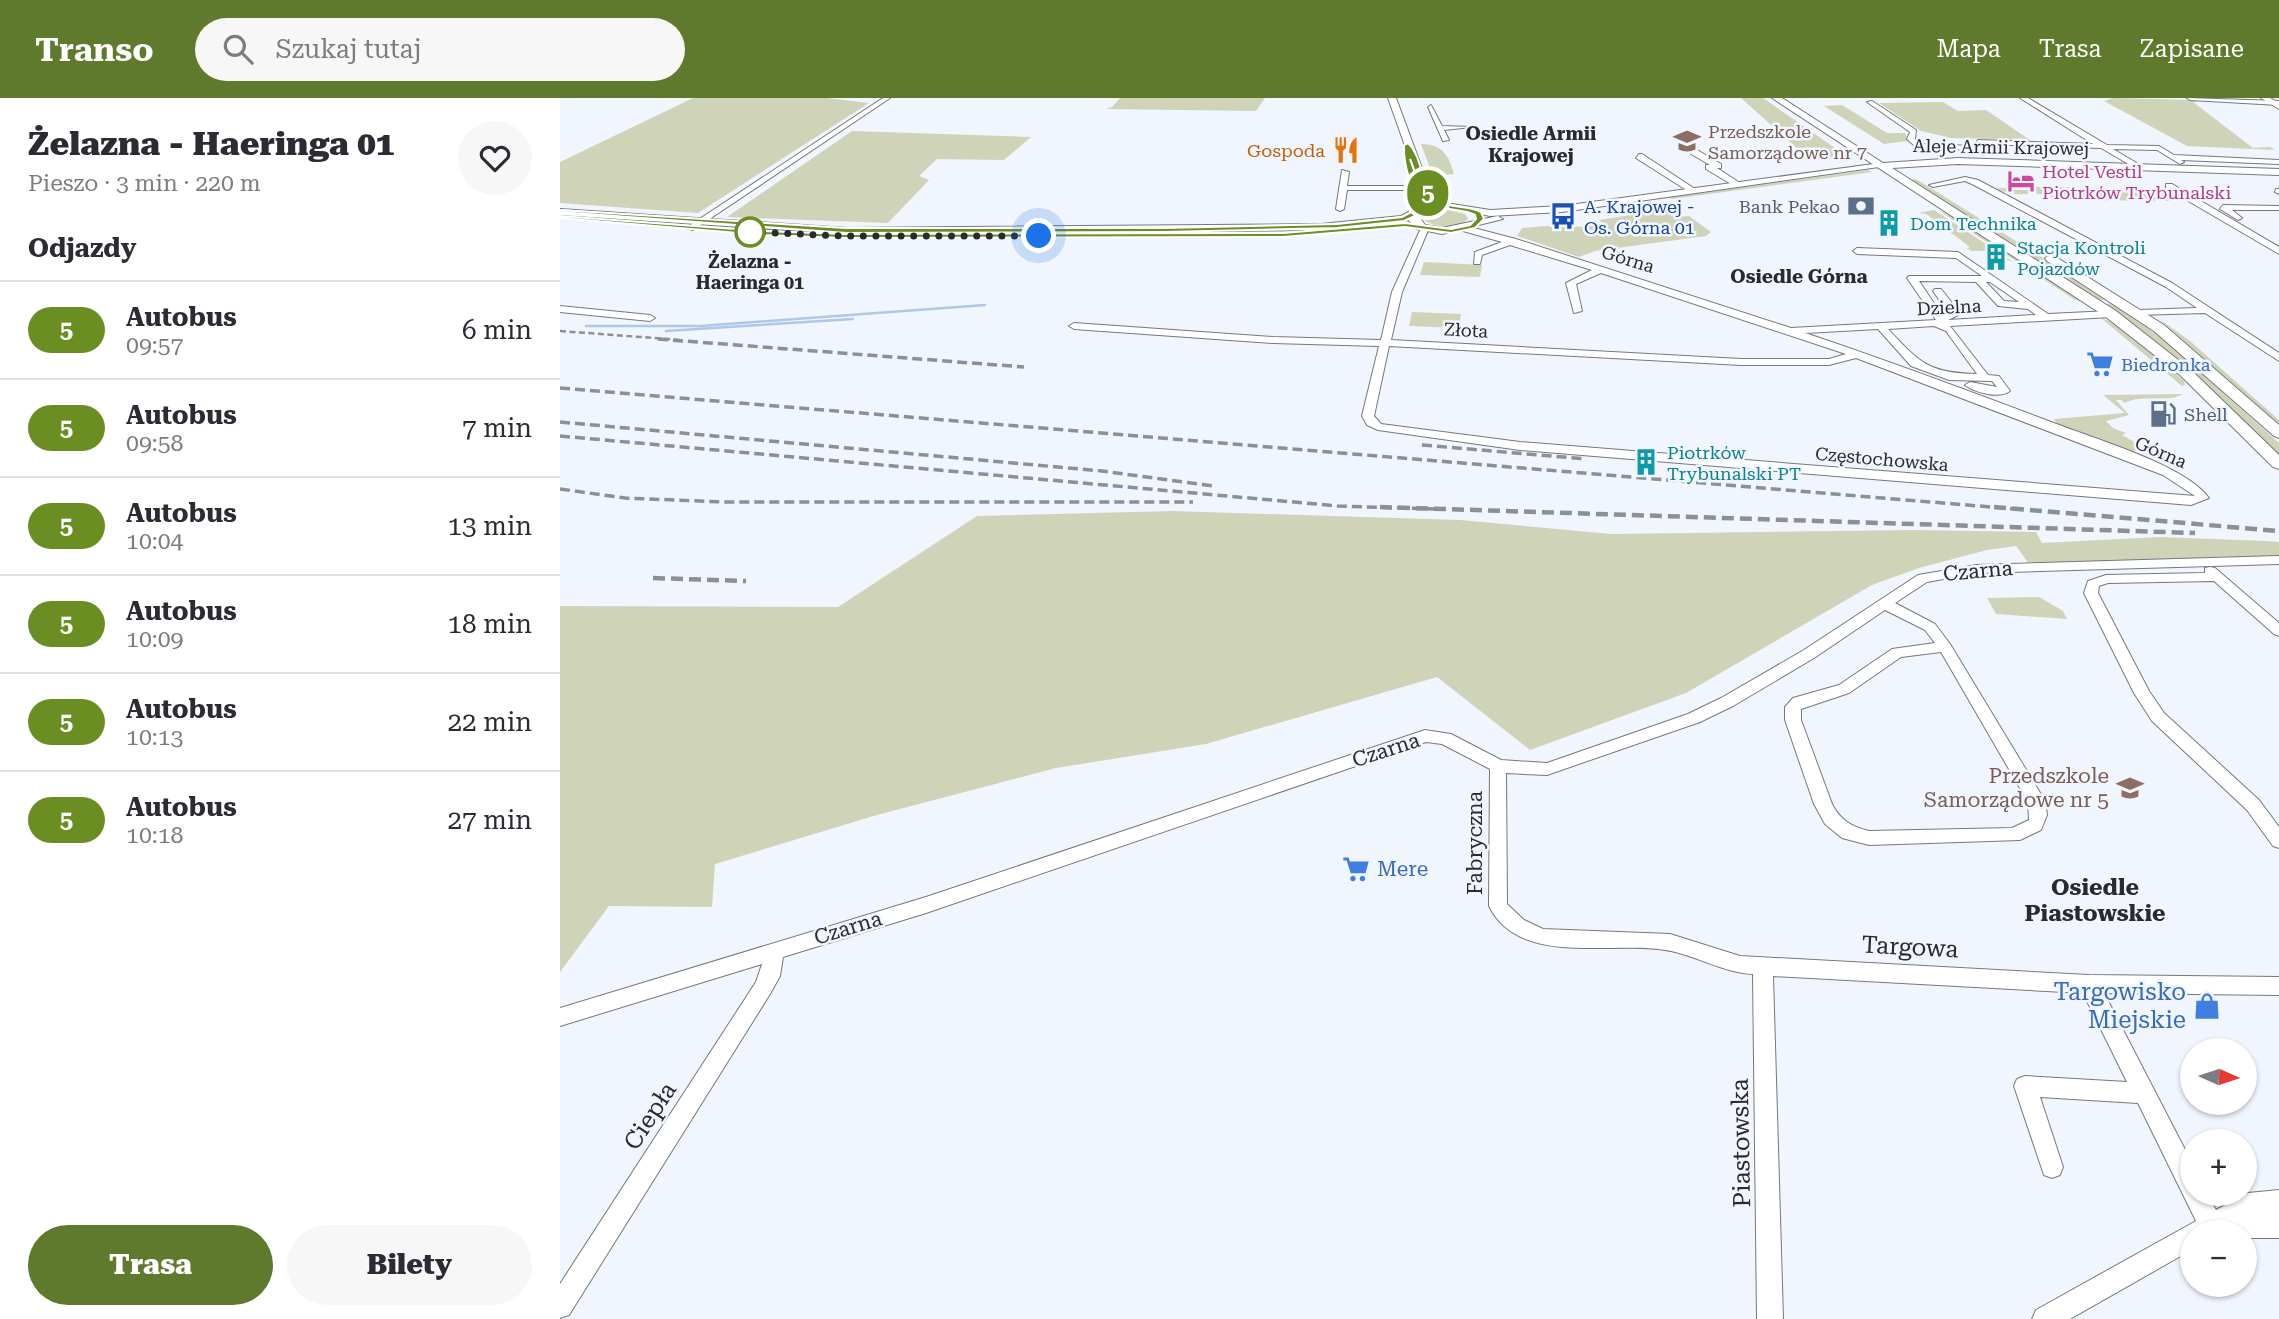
<!DOCTYPE html>
<html lang="pl">
<head>
<meta charset="utf-8">
<style>
  :root { --surface:#fff; --page:#f7f7f7; --text:#2b2b33; --muted:#7c7c81; --line:#e1e1e2; --accent:#607a2d }
  body { margin:0; font-family:"Roboto Serif",serif; background:var(--page); color:var(--text); height:100vh; display:flex; flex-direction:column; font-size:26px; white-space:nowrap }
  * { box-sizing:border-box; margin:0 }
  p { font-size:23px; color:var(--muted) }
  .icon { flex:none; width:38px; height:38px; fill:none; stroke:currentColor; stroke-width:2; stroke-linecap:round; stroke-linejoin:round }
  .map { position:relative; flex:1; overflow:hidden }
  .side { display:flex; flex-direction:column; background:var(--surface); width:560px }
  .side>* { flex:none }
  .badge { padding:0 14px; border-radius:23px; font-size:24px; line-height:46px }
  .needle { width:46px; rotate:93deg }
  .controls { position:absolute; left:1620px; top:940px; display:grid; gap:14px }
  .controls a { display:grid; place-items:center; width:77px; height:77px; border-radius:50%; background:var(--surface); box-shadow:0 2px 5px #0004; font-size:35px }
  .you { position:absolute; width:35px; height:35px; margin:-18px; border:5px solid #fff; border-radius:50%; background:#1a73e8; box-shadow:0 0 0 10px #1a73e833 }
  .map>.badge { position:absolute; translate:-50% -50%; box-shadow:0 0 0 4px #fff }
  h2 { padding:0 28px; font-size:26px; line-height:63px }
  .round { display:grid; place-items:center; flex:none; width:74px; height:74px; border-radius:37px; background:var(--page) }
  .summary { display:flex; align-items:center; justify-content:space-between; height:119px; padding:0 28px }
  h1 { font-size:33px; font-weight:800; line-height:52px }
  .button { display:flex; gap:14px; margin-top:auto; padding:14px 28px }
  .button a { flex:1; height:80px; border-radius:42px; background:var(--accent); color:#fff; font-size:28px; font-weight:800; line-height:80px; text-align:center }
  .button a+a { background:var(--page); color:var(--text) }
  ul { padding:0; list-style:none }
  li { display:flex; align-items:center; gap:21px; height:98px; padding:0 28px; border-top:2px solid var(--line) }
  li div { flex:1 }
  li b { display:block; font-size:26px }
  li em { font-style:normal }
  li .badge { min-width:77px; font-weight:700; text-align:center }
  header { display:flex; align-items:center; gap:42px; box-sizing:border-box; height:98px; padding:0 35px; background:var(--accent); color:#fff }
  header strong { font-size:33px }
  nav { display:flex; gap:38px; margin-inline-start:auto; font-size:24px }
  .search { width:490px; height:63px; background:var(--page); display:flex; align-items:center; gap:18px; box-sizing:border-box; padding:0 24px; border-radius:38px; color:var(--muted); font-size:26px }
  main { display:flex; flex:1; min-height:0 }
  .map>svg:first-child { display:block }
  .green { fill:#cfd4b9 }
  .lines { fill:none; stroke-linecap:round; stroke-linejoin:round }
  .stream { stroke:#afc8e7; stroke-width:2.5 }
  .minor-casing { stroke:#74787f; stroke-width:2 }
  .tertiary-casing { stroke:#74787f; stroke-width:2 }
  .secondary-casing { stroke:#74787f; stroke-width:2 }
  .minor { fill:#fff; fill-rule:evenodd }
  .tertiary { fill:#fff; fill-rule:evenodd }
  .secondary { fill:#fff; fill-rule:evenodd }
  .rail-far2 { stroke:#8c8f94; stroke-width:2.5; stroke-dasharray:6 3.5; stroke-linecap:butt }
  .rail-far1 { stroke:#8c8f94; stroke-width:3.5; stroke-dasharray:10 5; stroke-linecap:butt }
  .rail { stroke:#8c8f94; stroke-width:4.5; stroke-dasharray:12 6; stroke-linecap:butt }
  .line { fill:#6b8e23; stroke:#fff; stroke-width:2 }
  .walk { stroke:#282a2d; stroke-width:7; stroke-dasharray:0 12.6 }
  .stop-dot { fill:#fff; stroke:#6b8e23; stroke-width:3.5 }
  .labels { text-anchor:middle; dominant-baseline:central; stroke-width:5; stroke-linejoin:round; paint-order:stroke }
  .far-education-label { font-size:18px; fill:#785e54; stroke:#f1f5fd; text-anchor:start }
  .far-street-label { font-size:18px; fill:#282a2d; stroke:#f1f5fd }
  .far-food-label { font-size:18px; fill:#c56008; stroke:#f1f5fd; text-anchor:end }
  .far-hotel-label { font-size:18px; fill:#b23c85; stroke:#f1f5fd; text-anchor:start }
  .far-transit-label { font-size:18px; fill:#164399; stroke:#f1f5fd; text-anchor:start }
  .far-service-label { font-size:18px; fill:#4e5e75; stroke:#f1f5fd; text-anchor:end }
  .far-culture-label { font-size:18px; fill:#0d838f; stroke:#f1f5fd; text-anchor:start }
  .far-stop-label { font-size:18px; font-weight:bold; fill:#282a2d; stroke:#f1f5fd }
  .far-shop-label { font-size:18px; fill:#366cbe; stroke:#f1f5fd; text-anchor:start }
  .far-neighbourhood-label { font-size:19px; font-weight:bold; fill:#282a2d; stroke:#f1f5fd }
  .street-label { font-size:21px; fill:#282a2d; stroke:#f1f5fd }
  .education-label { font-size:21px; fill:#785e54; stroke:#f1f5fd; text-anchor:end }
  .shop-label { font-size:21px; fill:#366cbe; stroke:#f1f5fd; text-anchor:start }
  .neighbourhood-label { font-size:23px; font-weight:bold; fill:#282a2d; stroke:#f1f5fd }
  .near-street-label { font-size:24px; fill:#282a2d; stroke:#f1f5fd }
  .near-shop-label { font-size:24px; fill:#366cbe; stroke:#f1f5fd; text-anchor:end }
</style>
</head>
<body>
<header>
<strong>Transo</strong>
<div class="search"><svg class="icon" aria-label="search" viewBox="0 0 24 24"><circle cx="10" cy="10" r="6"/><path d="M15 15l6 6"/></svg>Szukaj tutaj</div>
<nav><a>Mapa</a><a>Trasa</a><a>Zapisane</a></nav>
</header>
<main>
<section class="side">
<div class="summary"><div><h1>Żelazna - Haeringa 01</h1><p>Pieszo · 3 min · 220 m</p></div><a class="round"><svg class="icon" aria-label="heart" viewBox="0 0 24 24"><path d="M12 20l-8-8c-3-5 5-10 8-4 3-6 11-1 8 4z"/></svg></a></div>
<h2>Odjazdy</h2>
<ul>
<li><span class="badge" style="background:#6b8e23;color:#fff">5</span><div><b>Autobus</b><p>09:57</p></div><em>6 min</em></li>
<li><span class="badge" style="background:#6b8e23;color:#fff">5</span><div><b>Autobus</b><p>09:58</p></div><em>7 min</em></li>
<li><span class="badge" style="background:#6b8e23;color:#fff">5</span><div><b>Autobus</b><p>10:04</p></div><em>13 min</em></li>
<li><span class="badge" style="background:#6b8e23;color:#fff">5</span><div><b>Autobus</b><p>10:09</p></div><em>18 min</em></li>
<li><span class="badge" style="background:#6b8e23;color:#fff">5</span><div><b>Autobus</b><p>10:13</p></div><em>22 min</em></li>
<li><span class="badge" style="background:#6b8e23;color:#fff">5</span><div><b>Autobus</b><p>10:18</p></div><em>27 min</em></li>
</ul>
<div class="button"><a>Trasa</a><a>Bilety</a></div>
</section>
<div class="map">
<svg width="1719" height="1221" viewBox="0 0 1719 1221">
  <rect width="100%" height="100%" fill="#f1f5fd"/>
  <path class="green" d="M133 0H267L309 5 138 115 0 105V64Z
    M560 0H705L696 13 546 11 552 9Z
    M1181 0H1203L1278 52 1269 62 1255 61 1253 55 1241 54Z
    M1553 0 1635 2 1637 4H1633L1693 50 1710 49 1715 52 1627 48 1544 3Z
    M1383 4 1398 13 1426 12 1470 42 1391 40 1361 33 1319 5Z
    M1282 7 1327 35H1345L1348 43 1324 46 1264 8Z
    M292 33 471 39 444 62 377 61 359 78 369 82 328 125 167 119Z
    M861 46C882 46 889 57 894 76L873 78Z
    M1308 72 1312 74 1112 101 1108 99Z
    M1356 81 1549 201 1540 202 1350 82Z
    M1482 89 1556 90 1561 94 1613 95 1627 103 1497 102C1474 88 1462 104 1436 90Z
    M888 112 905 116 908 121C897 131 875 131 863 121L869 114Z
    M1104 112 1116 119 1129 118 1151 134 1146 138 1035 153 1019 159 957 138 962 130 1013 126 1018 129 1043 126 1039 122Z
    M1374 112 1452 163V164L1429 153H1411L1407 150 1410 149 1366 116 1358 115Z
    M1378 112 1394 119 1524 204 1515 202Z
    M864 164 922 167 920 179 860 177Z
    M1556 205 1611 248 1719 345V356L1620 262 1546 206Z
    M852 214 901 216 899 230 849 228Z
    M1541 220C1568 227 1602 264 1624 283L1625 287 1622 288Z
    M1598 220 1630 243 1719 322V327Z
    M1623 296C1605 306 1582 295 1565 305L1561 302H1556L1569 317 1546 323 1553 330 1566 335 1562 337 1580 347 1581 352 1569 354 1496 325 1494 321 1565 315 1543 297Z
    M612 413 900 422 1052 436 1354 432 1476 434 1482 445 1600 439 1707 443 1719 444V459L1469 466 1456 448 1427 452 1359 470 1312 487 1126 595 970 652 877 579 646 646 496 670 317 717 155 766 152 809 49 808 0 874V508L278 509 417 418Z
    M1479 499 1503 513 1507 521 1436 516 1427 500Z"/>
  <g class="lines">
    <path class="stream" d="M26 228H141L425 207
      M106 233 293 221"/>
    <defs>
      <path id="minor" d="M323 0H330L133 132 126 130Z
        M1460 0H1468L1547 47 1599 48 1614 57 1719 62V66L1621 62 1624 64 1620 66 1597 52 1553 51 1580 67 1577 71 1541 50 1421 46V49L1427 55 1423 57 1415 52 1357 50 1347 41 1350 34 1307 4 1312 3 1356 32 1355 41 1359 46 1414 48 1418 42 1533 46Z
        M1627 0 1719 3V7L1630 2Z
        M871 7 882 28 912 29 884 32 889 42 883 43 868 9Z
        M1126 49H1132L1161 66V70H1157L1183 87 1176 89 1146 71V67H1150L1126 53Z
        M1079 56H1082L1138 93 1131 95 1076 60Z
        M782 72 789 74 787 88H855L859 90 855 92H787L784 111 780 113 776 111Z
        M1405 79 1418 82 1612 185 1719 255V263L1645 215 1576 217 1574 215 1579 212 1637 210 1606 189 1412 86 1405 83 1373 89 1369 87Z
        M1606 86H1612L1719 149V156L1606 90Z
        M1716 91H1719V96L1715 94Z
        M1663 107 1719 108V112H1672L1682 120 1678 122 1660 111Z
        M865 127 869 130 842 194 831 242 1181 261H1269L1286 256 1041 175 1016 186 1022 213 1014 215 1006 185 1032 172 950 147 922 157 920 166H914L915 154 942 144 903 133 902 131 906 128 956 141 1231 230 1376 222 1347 180 1349 178H1422L1396 160 1297 156 1293 153 1297 150 1398 154 1488 216 1551 213 1556 216 1551 219 1390 228 1428 277 1439 278 1450 293C1439 301 1416 295 1405 287L1410 284 1437 289 1432 283 1389 282 1351 268 1318 231 1245 235C1332 264 1417 296 1502 328 1541 343 1626 368 1649 400L1631 407 960 352 818 332 807 327 802 318 819 248 713 245 514 231 509 228 514 225 713 239 821 242 832 194 861 130ZM1359 183 1416 184 1438 208 1468 211 1476 217 1388 222 1398 217 1397 211 1381 191H1375L1373 193 1388 215 1382 217ZM1426 184H1430L1459 204 1444 203ZM1374 228 1386 233 1417 276C1368 275 1360 265 1328 231ZM829 248 1181 267H1269L1296 260 1603 377 1635 398 960 344 821 326 814 318Z
        M0 208 90 217 95 220 90 223 0 214Z
        M1719 458V466L1417 475 1367 484 1335 505 1375 526 1390 546 1485 703 1487 717 1481 732 1460 742 1309 747 1282 740 1265 726 1254 706 1225 622V609L1233 600 1279 587 1332 551 1375 545 1365 532 1325 512 1254 560 1173 608 1140 624 987 677 946 675 947 806 964 822 983 831 1110 836 1180 858 1529 877 1719 879V897L1544 895 1633 1067V1096H1647L1656 1112 1688 1095 1719 1092V1116H1714H1719V1140H1685V1134H1633V1151L1510 1221H1472L1476 1212 1636 1123 1578 1005 1480 999 1503 1069 1500 1077 1492 1080 1484 1077 1454 988 1457 981 1465 978 1567 984 1523 895 1213 878 1223 1221H1197L1193 876C1165 875 1139 859 1111 853 1056 841 960 871 929 808L930 671 882 646 866 644 366 815 223 859 220 878 210 896 9 1217 0 1220V1186L196 884 202 866 0 928V910L366 799 865 632 891 636 941 662 987 665 1128 616 1161 600 1244 552 1358 477 1417 467ZM1381 554 1468 704 1469 722 1452 730 1309 733C1292 729 1280 722 1272 706L1241 622V611L1289 595 1341 559Z
        M1650 469 1655 470 1719 525V538L1714 536 1654 483 1548 485 1539 488 1538 495 1589 593 1604 615 1699 702 1719 729V750L1713 748 1687 712 1592 623 1574 595 1524 495 1528 483 1546 477 1645 475V470Z"/>
      <path id="tertiary" d="M828 0H836L869 89 886 105 930 112 1002 108 1321 65 1326 68 1002 114 930 118 895 111H877L858 117 865 127 882 130 938 118 943 121 882 136 857 131 848 122 761 132 287 136 0 117V111L287 130 761 126 841 118 858 109 875 105 860 90Z
        M1701 0H1710L1719 5V11Z"/>
      <path id="secondary" d="M1212 0H1222L1323 65 1398 60 1719 71V77L1398 66 1332 70 1556 213 1631 272 1719 357V371L1713 369 1621 278 1546 219Z
        M1491 156 1604 227 1719 327V340L1714 338 1594 233 1487 163 1485 160Z"/>
    </defs>
    <use href="#minor" class="minor-casing"/>
    <use href="#tertiary" class="tertiary-casing"/>
    <use href="#secondary" class="secondary-casing"/>
    <use href="#minor" class="minor"/>
    <use href="#tertiary" class="tertiary"/>
    <use href="#secondary" class="secondary"/>
    <path class="rail-far2" d="M0 233 121 242"/>
    <path class="rail-far1" d="M98 241 464 269
      M0 290 1455 411
      M0 324 542 373 653 388
      M0 338 778 408 876 411
      M862 347 1026 361
      M0 391 65 400 163 404H633"/>
    <path class="rail" d="M820 409 1635 435
      M1434 409 1719 433
      M93 480 186 483"/>
  </g>
  <path class="line" d="M848 45C863 59 860 88 879 102 891 111 908 107 921 114L924 121 915 130 891 135 845 129 723 139 285 140 202 137 0 120V118L202 133 285 136 723 135 845 125 891 131 910 127 916 121 915 117C904 111 892 113 881 109 862 102 857 78 850 61L868 112 844 123 777 130 605 134 286 135 0 114V112L286 130H605L777 126 842 119 861 109C852 89 843 70 844 47Z"/>
  <g class="lines">
    <path class="walk" d="M190 134 285 138H479"/>
  </g>
  <defs>
    <symbol id="school-bare" viewBox="-9 -9 18 18"><path d="M0-5L7-2L0 1L-7-2ZM-4 1L0 2.5L4 1V4Q0 6-4 4Z" fill="#8d6e63" stroke="#f1f5fd" stroke-width="2.5" paint-order="stroke"/></symbol>
    <symbol id="restaurant-bare" viewBox="-9 -9 18 18"><path d="M-5-6h1v4h1v-4h1v4h1v-4h1v5L-1.5 .5V6h-2V.5L-5-1ZM5-6V6H3V1.5H1.5Q1.5-4 5-6Z" fill="#e8710a" stroke="#f1f5fd" stroke-width="2.5" paint-order="stroke"/></symbol>
    <symbol id="hotel-bare" viewBox="-9 -9 18 18"><path d="M-6-4.5h1.5V1H6V5H4.5V3h-9V5H-6ZM-4 0a1.8 1.8 0 1 1 3.6 0ZM.5 0V-2.5h3Q6-2.5 6 0Z" fill="#d1479c" stroke="#f1f5fd" stroke-width="2.5" paint-order="stroke"/></symbol>
    <symbol id="bank-bare" viewBox="-9 -9 18 18"><path d="M-6-4H6V4H-6ZM0-2.3a2.3 2.3 0 1 0 0 4.6a2.3 2.3 0 1 0 0-4.6Z" fill="#5c6f8a" stroke="#f1f5fd" stroke-width="2.5" paint-order="stroke"/></symbol>
    <symbol id="bus-bare" viewBox="-9 -9 18 18"><path d="M-5-6H5V4H4V6H2V4H-2V6H-4V4H-5ZM-3.5-4V0h7V-4ZM-3.5 1.2v1.5H-2V1.2ZM2 1.2v1.5H3.5V1.2Z" fill="#1a4fb4" stroke="#f1f5fd" stroke-width="2.5" paint-order="stroke"/></symbol>
    <symbol id="building-bare" viewBox="-9 -9 18 18"><path d="M-4-6H4V6H1V3H-1V6H-4ZM-2.5-4.3h1.7v1.8h-1.7ZM.8-4.3h1.7v1.8H.8ZM-2.5-1h1.7V.8h-1.7ZM.8-1h1.7V.8H.8Z" fill="#0f9aa8" stroke="#f1f5fd" stroke-width="2.5" paint-order="stroke"/></symbol>
    <symbol id="supermarket-bare" viewBox="-9 -9 18 18"><path d="M-6-5.5h2.5l.6 2H6L4.5 2H-2.5L-4.4-4H-6ZM-1.5 3.2a1.3 1.3 0 1 0 .1 0ZM3 3.2a1.3 1.3 0 1 0 .1 0Z" fill="#3f7fe0" stroke="#f1f5fd" stroke-width="2.5" paint-order="stroke"/></symbol>
    <symbol id="fuel-bare" viewBox="-9 -9 18 18"><path d="M-5.5-6h7V0h2V4h1.3V-2.5L3-4.5l.8-.8L6-3V5H2.5V1h-1V6h-7ZM-4.2-4.7v3.2H.2V-4.7Z" fill="#5c6f8a" stroke="#f1f5fd" stroke-width="2.5" paint-order="stroke"/></symbol>
    <symbol id="shop-bare" viewBox="-9 -9 18 18"><path d="M-5-2.5h2.3a2.7 3.5 0 0 1 5.4 0H5L5.5 6h-11ZM-1.5-2.5h3a1.5 2.3 0 0 0-3 0Z" fill="#3f7fe0" stroke="#f1f5fd" stroke-width="2.5" paint-order="stroke"/></symbol>
  </defs>
  <g fill-rule="evenodd">
    <use href="#school-bare" x="1108" y="24" width="38" height="38"/>
    <use href="#restaurant-bare" x="767" y="33" width="38" height="38"/>
    <use href="#hotel-bare" x="1442" y="64" width="38" height="38"/>
    <use href="#bank-bare" x="1282" y="89" width="38" height="38"/>
    <use href="#bus-bare" x="984" y="99" width="38" height="38"/>
    <use href="#building-bare" x="1310" y="106" width="38" height="38"/>
    <use href="#building-bare" x="1417" y="140" width="38" height="38"/>
    <use href="#supermarket-bare" x="1521" y="247" width="38" height="38"/>
    <use href="#fuel-bare" x="1584" y="297" width="38" height="38"/>
    <use href="#building-bare" x="1067" y="345" width="38" height="38"/>
    <use href="#school-bare" x="1551" y="671" width="38" height="38"/>
    <use href="#supermarket-bare" x="777" y="752" width="38" height="38"/>
    <use href="#shop-bare" x="1628" y="889" width="38" height="38"/>
  </g>
  <circle class="stop-dot" cx="190" cy="134" r="14"/>
  <g class="labels">
    <g class="far-education-label">
      <text x="1148" y="33">Przedszkole<tspan x="1148" dy="21">Samorządowe nr 7</tspan></text>
    </g>
    <g class="far-street-label">
      <text transform="translate(1441 49) rotate(1)">Aleje Armii Krajowej</text>
      <text transform="translate(1068 161) rotate(17)">Górna</text>
      <text transform="translate(1389 209) rotate(-3)">Dzielna</text>
      <text transform="translate(906 232) rotate(3)">Złota</text>
      <text transform="translate(1601 354) rotate(23)">Górna</text>
      <text transform="translate(1322 361) rotate(5)">Częstochowska</text>
    </g>
    <g class="far-food-label">
      <text x="765" y="52">Gospoda</text>
    </g>
    <g class="far-hotel-label">
      <text x="1482" y="73">Hotel Vestil<tspan x="1482" dy="21">Piotrków Trybunalski</tspan></text>
    </g>
    <g class="far-transit-label">
      <text x="1024" y="108">A. Krajowej -<tspan x="1024" dy="21">Os. Górna 01</tspan></text>
    </g>
    <g class="far-service-label">
      <text x="1280" y="108">Bank Pekao</text>
      <text x="1624" y="316" text-anchor="start">Shell</text>
    </g>
    <g class="far-culture-label">
      <text x="1350" y="125">Dom Technika</text>
      <text x="1457" y="149">Stacja Kontroli<tspan x="1457" dy="21">Pojazdów</tspan></text>
      <text x="1107" y="354">Piotrków<tspan x="1107" dy="21">Trybunalski PT</tspan></text>
    </g>
    <g class="far-stop-label">
      <text x="190" y="163">Żelazna -<tspan x="190" dy="21">Haeringa 01</tspan></text>
    </g>
    <g class="far-shop-label">
      <text x="1561" y="266">Biedronka</text>
    </g>
    <g class="far-neighbourhood-label">
      <text x="971" y="35">Osiedle Armii<tspan x="971" dy="22">Krajowej</tspan></text>
      <text x="1239" y="178">Osiedle Górna</text>
    </g>
    <g class="street-label">
      <text transform="translate(1418 473) rotate(-5)">Czarna</text>
      <text transform="translate(826 652) rotate(-18)">Czarna</text>
      <text transform="translate(915 745) rotate(-90)">Fabryczna</text>
      <text transform="translate(288 830) rotate(-17)">Czarna</text>
    </g>
    <g class="education-label">
      <text x="1549" y="678">Przedszkole<tspan x="1549" dy="24">Samorządowe nr 5</tspan></text>
    </g>
    <g class="shop-label">
      <text x="817" y="771">Mere</text>
    </g>
    <g class="neighbourhood-label">
      <text x="1535" y="789">Osiedle<tspan x="1535" dy="26">Piastowskie</tspan></text>
    </g>
    <g class="near-street-label">
      <text transform="translate(1350 849) rotate(3)">Targowa</text>
      <text transform="translate(90 1018) rotate(-57)">Ciepła</text>
      <text transform="translate(1181 1045) rotate(-91)">Piastowska</text>
    </g>
    <g class="near-shop-label">
      <text x="1626" y="894">Targowisko<tspan x="1626" dy="28">Miejskie</tspan></text>
    </g>
  </g>
</svg>
<div class="controls">
<a><svg class="needle" viewBox="-14 -14 28 28"><path d="M0-13l5 13h-10z" fill="#e53935"/><path d="M0 13l5-13h-10z" fill="#7c7c81"/></svg></a>
<a>+</a>
<a>−</a>
</div>
<div class="you" style="left:479px;top:138px"></div>
<b class="badge" style="left:868px;top:95px;background:#6b8e23;color:#fff">5</b>
</div>
</main>
</body>
</html>
